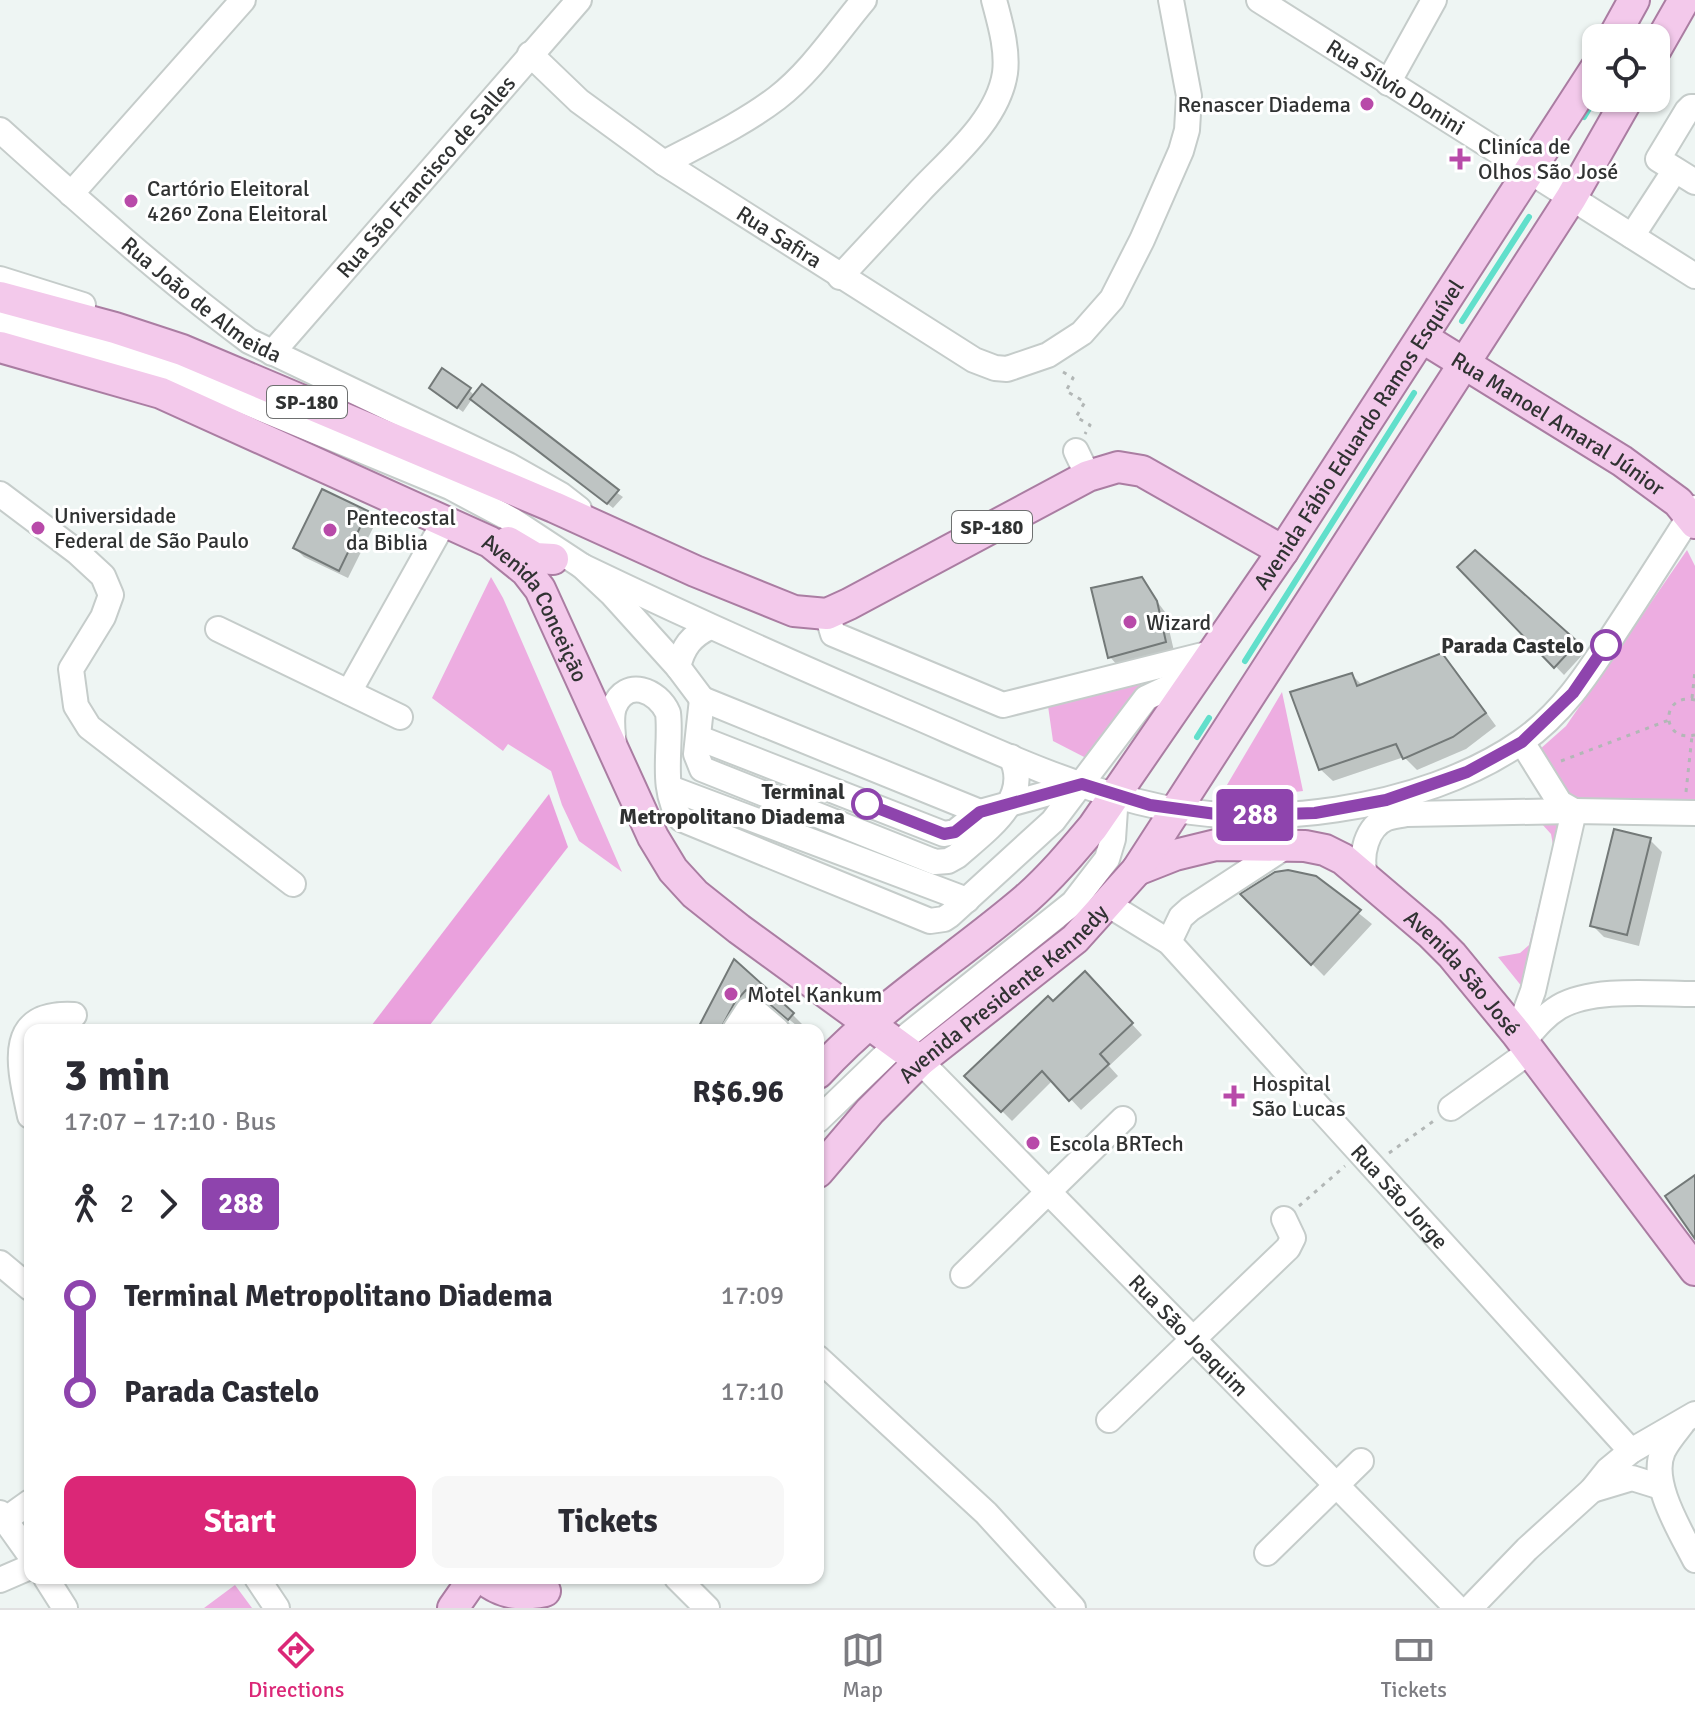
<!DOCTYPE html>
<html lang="en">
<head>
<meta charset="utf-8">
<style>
  :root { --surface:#fff; --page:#f7f7f7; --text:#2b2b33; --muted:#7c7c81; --line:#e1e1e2; --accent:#db2777 }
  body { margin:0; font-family:Signika,sans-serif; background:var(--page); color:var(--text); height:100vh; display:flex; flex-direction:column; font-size:30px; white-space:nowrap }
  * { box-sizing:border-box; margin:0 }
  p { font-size:26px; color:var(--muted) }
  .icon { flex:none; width:44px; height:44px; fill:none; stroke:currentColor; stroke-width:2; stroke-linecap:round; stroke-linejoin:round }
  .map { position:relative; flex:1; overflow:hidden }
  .drawer { position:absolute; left:24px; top:1024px; width:800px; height:560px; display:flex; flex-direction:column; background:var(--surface); border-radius:16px; box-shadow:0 2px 6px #0004 }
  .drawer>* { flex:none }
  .badge { padding:0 16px; border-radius:6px; font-size:28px; line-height:52px }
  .controls { position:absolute; left:1582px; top:24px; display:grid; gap:16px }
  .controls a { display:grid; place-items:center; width:88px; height:88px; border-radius:16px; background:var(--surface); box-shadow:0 2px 6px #0004; font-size:40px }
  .map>.badge { position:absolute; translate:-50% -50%; box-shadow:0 0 0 4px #fff }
  .legs { display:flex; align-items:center; gap:12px; height:88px; padding:0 40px; font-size:26px }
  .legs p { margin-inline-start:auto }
  .overview { display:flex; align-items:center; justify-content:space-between; height:136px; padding:0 40px }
  h1 { font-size:44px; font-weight:700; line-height:60px }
  .action { display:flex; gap:16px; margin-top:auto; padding:16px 40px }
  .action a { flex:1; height:92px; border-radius:16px; background:var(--accent); color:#fff; font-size:32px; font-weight:700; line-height:92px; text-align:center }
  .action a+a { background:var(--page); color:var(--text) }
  ul { padding:0 40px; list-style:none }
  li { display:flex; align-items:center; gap:28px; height:96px; font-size:30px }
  li i { display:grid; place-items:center; width:12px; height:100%; margin:0 10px; background:currentColor }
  li i::after { content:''; width:20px; height:20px; margin:-10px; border:6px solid; border-radius:50%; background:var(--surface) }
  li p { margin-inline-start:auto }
  li:first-child i { background:linear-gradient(#0000 50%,currentColor 0) }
  li:last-child i { background:linear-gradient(currentColor 50%,#0000 0) }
  .tabs { display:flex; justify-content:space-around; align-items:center; height:112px; border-top:2px solid var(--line); background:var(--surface); font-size:22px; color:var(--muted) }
  .tabs a { display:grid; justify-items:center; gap:4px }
  .tabs .active { color:var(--accent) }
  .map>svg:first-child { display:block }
  .green { fill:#edade1 }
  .forest { fill:#eaa1dd }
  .shadow { fill:#0003 }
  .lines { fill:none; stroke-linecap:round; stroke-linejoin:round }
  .stream { stroke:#61dfcb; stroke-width:6 }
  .building { fill:#bec4c3; stroke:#737978; stroke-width:2 }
  .minor-casing { stroke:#c5ccca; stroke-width:28 }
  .major-casing { stroke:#aa7da2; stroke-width:34 }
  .path { stroke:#b2b7b6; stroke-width:3; stroke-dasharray:4 6; stroke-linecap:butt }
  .minor { stroke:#fff; stroke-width:24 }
  .major { stroke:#f3c9eb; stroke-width:30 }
  .line-1-casing { stroke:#fff; stroke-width:18 }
  .line-1 { stroke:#8e44ad; stroke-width:12 }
  .poi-dot { fill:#b84aa9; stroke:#fff; stroke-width:3 }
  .stop-1-dot { fill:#fff; stroke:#8e44ad; stroke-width:4 }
  .labels { text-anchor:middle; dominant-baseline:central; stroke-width:6; stroke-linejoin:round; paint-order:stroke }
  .shield { fill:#fff; stroke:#6e7070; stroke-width:2 }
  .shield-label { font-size:20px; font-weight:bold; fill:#303232 }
  .street-label { font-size:22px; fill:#303232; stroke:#fff }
  .poi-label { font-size:22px; fill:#303232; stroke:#fff; text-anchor:start }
  .stop-label { font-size:22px; font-weight:bold; fill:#303232; stroke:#fff; text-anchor:end }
</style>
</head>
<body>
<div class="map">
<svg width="1695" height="1608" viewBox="0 0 1695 1608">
  <rect width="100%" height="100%" fill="#eef5f3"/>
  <path class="green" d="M1687 550 1695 566V800H1580L1567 793 1539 750 1566 726Z
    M491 577 503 598 622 872 579 841 562 805 551 771 508 744 503 751 432 698Z
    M1142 683 1088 759 1053 741 1048 706Z
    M1282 692 1303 791 1262 796 1221 795Z
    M1583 822 1527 993 1498 957 1520 953 1529 945 1553 845 1551 834 1541 823Z
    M235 1585 252 1608H204Z"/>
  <path class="forest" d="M549 794 568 847 426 1030H368Z"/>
  <path class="shadow" d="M469 390 475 396 623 497 613 508 472 399 463 412 437 393Z
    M367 513 376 522 348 578 304 557 295 548Z
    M1460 567 1576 643 1585 652 1564 675Z
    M1141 580 1165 612 1174 651 1118 666 1110 657Z
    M1442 655 1454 668 1496 726 1466 749 1417 770 1404 757 1333 781 1320 769 1352 675 1363 686Z
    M1650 840 1662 852 1639 946 1604 937 1592 925Z
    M1315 878 1372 924 1324 976 1243 894Z
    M734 962 793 1015 805 1027 802 1030 780 1012 759 1001 737 1030H699Z
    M1095 984 1142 1035 1109 1066 1118 1076 1081 1110 1053 1080 1012 1121 967 1076 1053 1004Z"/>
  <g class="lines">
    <path class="stream" d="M1584 117 1596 97
      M1462 321 1529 217
      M1245 661 1414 393
      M1197 737 1209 718"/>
  </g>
  <path class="building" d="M442 368 471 388 457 408 429 388Z
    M482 384 619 490 607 504 470 399Z
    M322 489 368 511 339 571 293 548Z
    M1475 550 1578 642 1554 668 1457 567Z
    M1142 577 1157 601 1166 642 1108 658 1091 588Z
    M1442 653 1486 713 1453 737 1403 759 1396 744 1319 770 1290 692 1352 673 1357 686Z
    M1614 829 1651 838 1627 935 1590 926Z
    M1288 870 1316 876 1361 910 1311 965 1240 894 1275 872Z
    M734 959 794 1013 788 1020 766 1001 746 990 735 1002 720 1030H697Z
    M1085 971 1133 1023 1100 1054 1109 1064 1069 1101 1042 1071 1001 1112 964 1076 1048 996 1053 1001Z
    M1695 1175V1239L1665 1196Z"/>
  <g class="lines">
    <defs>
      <g id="minor">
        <path id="s1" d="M1259 0 1695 276"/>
        <path id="s2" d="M530 54 579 101 664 163 974 360 995 368 1007 369 1048 355 1082 333 1112 299 1142 240 1181 151 1187 130 1189 96 1171 0"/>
        <path d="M1388 83 1434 0"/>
        <path d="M1695 107H1691L1687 111 1658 159 1695 182"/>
        <path id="s3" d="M0 130C81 203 162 276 249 341L508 465 561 495 579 509"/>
        <path d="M664 163C702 143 743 124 777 98 811 72 837 32 864 0"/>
        <path d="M71 194 243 0"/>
        <path d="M1632 236 1675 170"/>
        <path d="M840 277C866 249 893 220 920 191 951 158 998 120 1005 73 1008 49 1000 23 994 0"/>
        <path d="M0 279 83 305"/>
        <path d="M0 323 152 365 197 382 450 487 512 520 582 566 612 594 678 667 702 699"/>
        <path id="s4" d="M272 353 579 0"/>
        <path d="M1076 451 1088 476"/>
        <path d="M0 494 77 552 103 576 111 595 103 617 71 669 76 706 89 727 293 884"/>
        <path d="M582 566C686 616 791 663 896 708 976 742 1055 781 1139 802 1255 833 1422 811 1521 742 1565 712 1592 667 1621 623 1646 585 1670 547 1695 508"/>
        <path d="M827 614 833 634 1003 705 1215 652"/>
        <path d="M218 629 400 717"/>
        <path d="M678 667C683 647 691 636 710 627"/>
        <path d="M349 692 444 522"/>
        <path d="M702 699 696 754 702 769 935 862 948 861 957 856C985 831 1033 799 1011 757"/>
        <path d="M702 699 980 812"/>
        <path d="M699 738 944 834 955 832 980 812 1082 784"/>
        <path d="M1522 742 1560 803 1574 811"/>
        <path d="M614 746C613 733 610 719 614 707 626 677 658 690 668 713 672 746 659 790 681 819L930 921 944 919 950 915 1053 821 1146 698 1201 672"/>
        <path d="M670 788 967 900"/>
        <path d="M1365 875C1360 855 1366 827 1387 818 1393 816 1401 815 1407 814L1574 811 1695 813"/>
        <path id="s5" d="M1109 905 1169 942 1631 1451"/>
        <path d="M1169 942 1181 917 1190 909 1288 845"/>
        <path d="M735 1030 748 1010 756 1012 777 1030"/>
        <path d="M1517 1034 1533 991 1574 811"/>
        <path d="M1523 1042C1534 1029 1544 1016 1559 1007 1593 987 1656 994 1695 994"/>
        <path id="s6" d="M920 1061 1457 1608"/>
        <path d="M1451 1108 1529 1052"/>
        <path d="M30 1116C20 1069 3 1011 74 1015"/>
        <path d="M818 1120 898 1043 1073 903 1107 859 1113 839 1116 795"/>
        <path d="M0 1263 30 1288"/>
        <path d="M963 1275 1123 1119"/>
        <path d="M818 1358 986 1513 1073 1608"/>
        <path d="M1109 1420 1288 1248 1293 1238 1284 1219"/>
        <path d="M1682 1424C1675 1433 1668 1441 1663 1451 1649 1482 1681 1532 1695 1560"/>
        <path d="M1592 1490 1632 1478 1661 1487"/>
        <path d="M0 1513 30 1555"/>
        <path d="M5 1520 30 1502"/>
        <path d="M1267 1553 1361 1461"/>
        <path d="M46 1578 65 1608"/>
        <path d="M257 1578 277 1608"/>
        <path d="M677 1578 707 1608"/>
        <path d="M0 1580 30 1567"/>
        <path d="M1470 1608 1527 1549 1592 1490 1608 1470 1631 1451 1695 1414"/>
      </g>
      <g id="major">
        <path d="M1613 38 1634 0"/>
        <path d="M1656 49 1684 0"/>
        <path d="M0 297 115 328 182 350 554 507 695 571 794 611 827 614 849 604 1088 476 1118 467 1142 471 1283 551"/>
        <path id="s7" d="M1423 338 1622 461 1678 502 1695 523"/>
        <path id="s8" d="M0 347 161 393 490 542 526 571 540 589 653 837 673 870 695 894 739 929 920 1061"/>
        <path d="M508 542 535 558 553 559"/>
        <path id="s9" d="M1137 870 1175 855 1216 845 1305 846 1325 850 1343 859 1430 933 1452 955 1517 1034 1695 1270"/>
        <path id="s10" d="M818 1073C879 1006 957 958 1026 899 1051 877 1072 852 1093 827L1283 551 1596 68"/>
        <path id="s11" d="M818 1172 870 1111 920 1061 1075 939 1137 870 1571 198 1628 98"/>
        <path d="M483 1578C501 1594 521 1596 545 1591"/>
        <path d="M453 1608 474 1578"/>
      </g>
    </defs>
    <use href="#minor" class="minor-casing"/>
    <use href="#major" class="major-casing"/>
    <path class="path" d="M1063 372 1073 378 1066 391 1085 402 1076 417 1090 425 1085 434
      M1692 698 1695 671
      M1695 700C1660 692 1660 743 1695 735
      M1561 761 1669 720
      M1686 792 1692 736
      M1389 1153 1435 1120
      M1299 1206 1345 1166"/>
    <use href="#minor" class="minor"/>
    <use href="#major" class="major"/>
  </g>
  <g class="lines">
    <defs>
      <path id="line-1" d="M867 804 944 834 955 832 980 812 1082 784 1150 805 1216 814 1257 815 1315 813 1386 800 1467 772 1522 742 1573 693 1606 645"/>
    </defs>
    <use href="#line-1" class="line-1-casing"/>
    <use href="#line-1" class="line-1"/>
  </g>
  <g class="poi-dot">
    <circle cx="1367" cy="104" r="8"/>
    <path d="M1456 147h8v8h8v8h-8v8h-8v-8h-8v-8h8z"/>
    <circle cx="131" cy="201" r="8"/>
    <circle cx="38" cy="528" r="8"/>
    <circle cx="330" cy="530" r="8"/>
    <circle cx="1130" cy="622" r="8"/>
    <circle cx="731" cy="994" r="8"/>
    <path d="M1230 1084h8v8h8v8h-8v8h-8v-8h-8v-8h8z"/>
    <circle cx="1033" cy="1143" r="8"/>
  </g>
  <g class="stop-1-dot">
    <circle cx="1606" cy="645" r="14"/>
    <circle cx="867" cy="804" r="14"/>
  </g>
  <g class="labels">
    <g class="shield">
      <rect x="267" y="386" width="80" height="32" rx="6"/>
      <rect x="952" y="511" width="80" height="32" rx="6"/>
    </g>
    <g class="shield-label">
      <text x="307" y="402">SP-180</text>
      <text x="992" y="527">SP-180</text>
    </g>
    <g class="street-label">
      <text stroke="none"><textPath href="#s1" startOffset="162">Rua Sílvio Donini</textPath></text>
      <text stroke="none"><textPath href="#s4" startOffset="234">Rua São Francisco de Salles</textPath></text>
      <text stroke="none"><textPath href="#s2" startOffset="310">Rua Safira</textPath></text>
      <text stroke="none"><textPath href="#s3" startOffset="264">Rua João de Almeida</textPath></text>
      <text stroke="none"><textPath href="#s7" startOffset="160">Rua Manoel Amaral Júnior</textPath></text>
      <text stroke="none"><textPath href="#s10" startOffset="844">Avenida Fábio Eduardo Ramos Esquível</textPath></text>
      <text stroke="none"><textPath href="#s8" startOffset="610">Avenida Conceição</textPath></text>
      <text stroke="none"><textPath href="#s9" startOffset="378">Avenida São José</textPath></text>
      <text stroke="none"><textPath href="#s11" startOffset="258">Avenida Presidente Kennedy</textPath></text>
      <text stroke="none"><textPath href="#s5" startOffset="414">Rua São Jorge</textPath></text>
      <text stroke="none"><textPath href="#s6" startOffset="384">Rua São Joaquim</textPath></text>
    </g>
    <g class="poi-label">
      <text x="1351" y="104" text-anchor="end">Renascer Diadema</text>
      <text x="1478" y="146">Cliníca de<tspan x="1478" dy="25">Olhos São José</tspan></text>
      <text x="147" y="188">Cartório Eleitoral<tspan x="147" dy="25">426º Zona Eleitoral</tspan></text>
      <text x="54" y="515">Universidade<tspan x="54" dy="25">Federal de São Paulo</tspan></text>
      <text x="346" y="517">Pentecostal<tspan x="346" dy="25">da Biblia</tspan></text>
      <text x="1146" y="622">Wizard</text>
      <text x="747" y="994">Motel Kankum</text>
      <text x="1252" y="1083">Hospital<tspan x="1252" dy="25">São Lucas</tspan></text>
      <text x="1049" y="1143">Escola BRTech</text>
    </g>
    <g class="stop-label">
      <text x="1584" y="645">Parada Castelo</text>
      <text x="845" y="791">Terminal<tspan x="845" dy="25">Metropolitano Diadema</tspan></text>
    </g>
  </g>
</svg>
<div class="controls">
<a><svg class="icon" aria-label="locate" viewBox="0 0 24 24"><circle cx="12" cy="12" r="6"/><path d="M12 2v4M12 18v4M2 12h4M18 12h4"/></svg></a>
</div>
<b class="badge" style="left:1255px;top:815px;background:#8e44ad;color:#fff">288</b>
<section class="drawer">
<div class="overview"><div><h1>3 min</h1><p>17:07 – 17:10 · Bus</p></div><b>R$6.96</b></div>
<div class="legs"><svg class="icon" aria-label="walk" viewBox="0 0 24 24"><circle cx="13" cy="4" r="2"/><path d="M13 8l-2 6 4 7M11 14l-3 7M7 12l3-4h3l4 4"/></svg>2<svg class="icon" aria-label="forward" viewBox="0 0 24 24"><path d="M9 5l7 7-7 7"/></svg><b class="badge" style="background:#8e44ad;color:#fff">288</b></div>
<ul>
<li><i style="color:#8e44ad"></i><b>Terminal Metropolitano Diadema</b><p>17:09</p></li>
<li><i style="color:#8e44ad"></i><b>Parada Castelo</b><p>17:10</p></li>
</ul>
<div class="action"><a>Start</a><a>Tickets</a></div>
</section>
</div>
<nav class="tabs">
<a class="active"><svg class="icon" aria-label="directions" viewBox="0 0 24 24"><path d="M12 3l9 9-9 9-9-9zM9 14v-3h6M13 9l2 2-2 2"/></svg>Directions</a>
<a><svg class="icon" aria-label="map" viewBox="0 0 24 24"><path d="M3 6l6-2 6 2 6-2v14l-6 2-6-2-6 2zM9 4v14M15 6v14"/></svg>Map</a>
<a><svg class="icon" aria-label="tickets" viewBox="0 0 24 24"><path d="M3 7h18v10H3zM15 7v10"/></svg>Tickets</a>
</nav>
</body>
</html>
